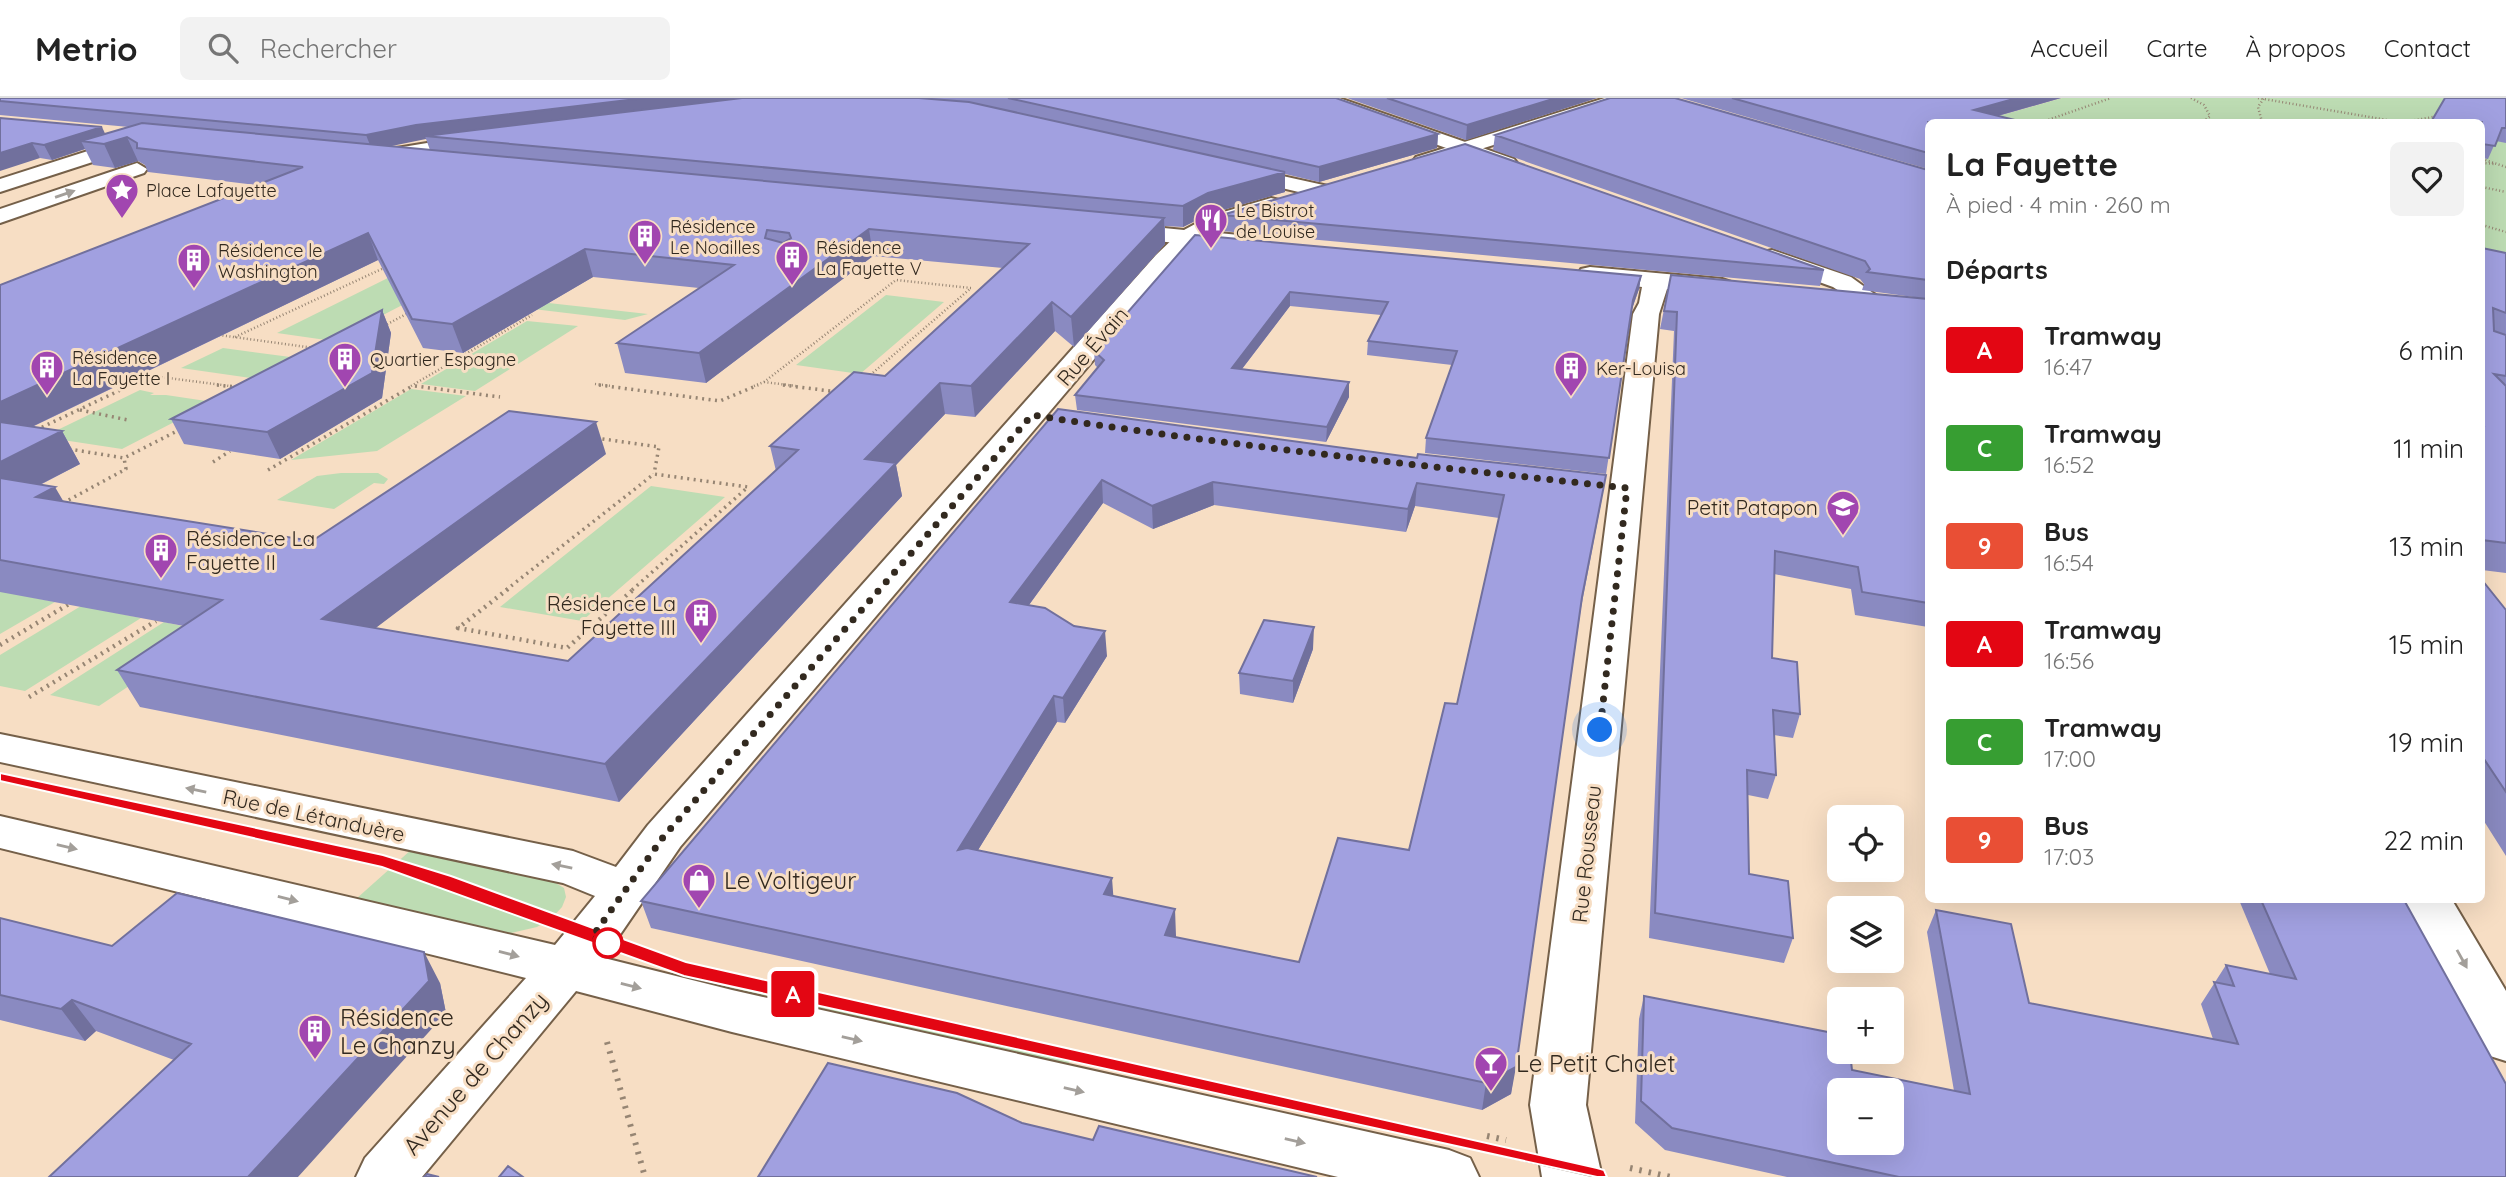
<!DOCTYPE html>
<html lang="fr">
<head>
<meta charset="utf-8">
<style>
  :root { --surface:#fff; --page:#f2f2f2; --text:#222; --muted:#767676; --line:#e0e0e0 }
  body { margin:0; font-family:Quicksand,sans-serif; background:var(--page); color:var(--text); height:100vh; display:flex; flex-direction:column; font-size:26px; white-space:nowrap }
  * { box-sizing:border-box; margin:0 }
  p { font-size:23px; color:var(--muted) }
  .icon { flex:none; width:38px; height:38px; fill:none; stroke:currentColor; stroke-width:2; stroke-linecap:round; stroke-linejoin:round }
  .map { position:relative; flex:1; overflow:hidden }
  .details { position:absolute; left:1925px; top:21px; width:560px; height:784px; display:flex; flex-direction:column; background:var(--surface); border-radius:10px; box-shadow:0 7px 28px #0002 }
  .details>* { flex:none }
  .badge { padding:0 14px; border-radius:5px; font-size:24px; line-height:46px }
  .tools { position:absolute; left:1827px; top:707px; display:grid; gap:14px }
  .tools a { display:grid; place-items:center; width:77px; height:77px; border-radius:10px; background:var(--surface); box-shadow:0 7px 28px #0002; font-size:35px }
  .you { position:absolute; width:35px; height:35px; margin:-18px; border:5px solid #fff; border-radius:50%; background:#1a73e8; box-shadow:0 0 0 10px #1a73e833 }
  .map>.badge { position:absolute; translate:-50% -50%; box-shadow:0 0 0 4px #fff }
  h2 { padding:0 21px; font-size:26px; line-height:63px }
  .round { display:grid; place-items:center; flex:none; width:74px; height:74px; border-radius:10px; background:var(--page) }
  .headline { display:flex; align-items:center; justify-content:space-between; height:119px; padding:0 21px }
  h1 { font-size:33px; font-weight:800; line-height:52px }
  ul { padding:0; list-style:none }
  li { display:flex; align-items:center; gap:21px; height:98px; padding:0 21px }
  li div { flex:1 }
  li b { display:block; font-size:26px }
  li em { font-style:normal }
  li .badge { min-width:77px; font-weight:700; text-align:center }
  header { display:flex; align-items:center; gap:42px; box-sizing:border-box; height:98px; padding:0 35px; background:var(--surface); border-bottom:2px solid var(--line) }
  header strong { font-size:33px }
  nav { display:flex; gap:38px; margin-inline-start:auto; font-size:24px }
  .search { width:490px; height:63px; background:var(--page); display:flex; align-items:center; gap:18px; box-sizing:border-box; padding:0 24px; border-radius:10px; color:var(--muted); font-size:26px }
  .map>svg:first-child { display:block }
  .green { fill:#bddcb3 }
  .lines { fill:none; stroke-linecap:round; stroke-linejoin:round }
  .minor-casing { stroke:#756049; stroke-width:4 }
  .tertiary-casing { stroke:#756049; stroke-width:4 }
  .path-far3 { stroke:#968573; stroke-width:2.5; stroke-dasharray:1 2.5; stroke-linecap:butt }
  .path-far2 { stroke:#968573; stroke-width:3.5; stroke-dasharray:2 4.5; stroke-linecap:butt }
  .path-far1 { stroke:#968573; stroke-width:4.5; stroke-dasharray:2 5; stroke-linecap:butt }
  .path { stroke:#968573; stroke-width:6; stroke-dasharray:2.5 7; stroke-linecap:butt }
  .minor { fill:#fff; fill-rule:evenodd }
  .tertiary { fill:#fff; fill-rule:evenodd }
  .tram-far1 { stroke:#8f7f6d; stroke-width:2 }
  .tram { stroke:#8f7f6d; stroke-width:2.5 }
  .wall { fill:#8a8ac1; fill-rule:evenodd }
  .shaded-wall { fill:#71709d }
  .building { fill:#a1a0e0; stroke:#71709d; stroke-width:2; fill-rule:evenodd }
  .oneway { fill:#a39f9a }
  .line { fill:#e30613; stroke:#fff; stroke-width:2 }
  .walk { stroke:#32291f; stroke-width:7; stroke-dasharray:0 12.6 }
  .stop-dot { fill:#fff; stroke:#e30613; stroke-width:3.5 }
  .labels { text-anchor:middle; dominant-baseline:central; stroke-width:6; stroke-linejoin:round; paint-order:stroke }
  .far-poi-label { font-size:18px; fill:#32291f; stroke:#f7dec4; text-anchor:start }
  .street-label { font-size:21px; fill:#32291f; stroke:#f7dec4 }
  .poi-label { font-size:21px; fill:#32291f; stroke:#f7dec4; text-anchor:end }
  .near-poi-label { font-size:24px; fill:#32291f; stroke:#f7dec4; text-anchor:start }
  .near-street-label { font-size:24px; fill:#32291f; stroke:#f7dec4 }
</style>
</head>
<body>
<header>
<strong>Metrio</strong>
<div class="search"><svg class="icon" aria-label="search" viewBox="0 0 24 24"><circle cx="10" cy="10" r="6"/><path d="M15 15l6 6"/></svg>Rechercher</div>
<nav><a>Accueil</a><a>Carte</a><a>À propos</a><a>Contact</a></nav>
</header>
<div class="map">
<svg width="2506" height="1079" viewBox="0 0 2506 1079">
  <rect width="100%" height="100%" fill="#f7dec4"/>
  <path class="green" d="M2062 0H2506V168L2482 174V24H1977Z
    M404 172 437 189 333 243 277 235Z
    M468 196 648 216 625 222 457 202Z
    M886 197 944 204 860 276 796 267Z
    M527 223 578 228 475 293 421 286Z
    M223 250 298 260 257 281 181 270Z
    M411 291 466 298 377 353 291 362Z
    M140 292 154 295 150 297H166L213 304 122 351 43 339Z
    M341 375H378L388 381 384 386 374 385 334 411 277 402 317 378Z
    M651 388 725 399 582 523 500 509Z
    M0 493 55 504 0 536Z
    M81 508 141 520 25 593 0 588V557Z
    M164 524 210 534 99 608 50 597Z
    M412 751 549 781 564 790 566 799 562 809 552 820 537 829 511 835 356 801Z
    M716 871 1075 953 1065 973 703 888Z"/>
  <g class="lines">
    <defs>
      <path id="minor" d="M1313 0H1339L1514 61 1517 65 1514 69H1500L1316 4Z
        M482 36 489 38 492 42 489 46 366 67 356 61 366 55Z
        M1233 67 1328 88 1331 93 1320 99 1226 77 1223 73Z
        M1188 132 1239 137 1243 142 1239 147 1194 146 1174 167 680 749 604 860 732 892 1449 1052 1470 1060 1479 1079H1338L732 934 576 893 422 1079H356L365 1060 526 880 0 750V718L555 847 595 798 563 785 0 664V636L573 753 616 769 648 727 1156 157 1180 134Z
        M1772 152 1851 179 1884 203 1880 208H1862L1833 189 1764 164 1760 159 1764 154Z
        M1590 169 1722 181 1731 184 1735 189 1731 194 1722 197 1667 191 1659 216 1586 1007 1602 1079H1542L1530 1007 1633 216 1639 205 1642 189 1581 181 1578 176 1581 171Z
        M2404 802H2452L2506 893V963L2487 957Z"/>
      <path id="tertiary" d="M1605 0H1633L1630 4 1430 67 1423 69 1413 63 1416 59Z
        M138 37 148 43 145 47 0 94V81Z
        M137 65 147 71 144 75 0 125V111Z
        M1271 100 1279 102 1282 107 1279 112 1226 128 1188 146 1113 139 1102 132 1113 125 1184 132 1210 118Z"/>
    </defs>
    <use href="#minor" class="minor-casing"/>
    <use href="#tertiary" class="tertiary-casing"/>
    <path class="path-far3" d="M2191 0 2204 7 2210 18 2203 24
      M2258 0 2399 24
      M2209 22 2228 24
      M2042 24 2111 0
      M2262 24 2258 9 2264 0
      M2404 24 2439 18
      M2482 61 2506 69
      M2482 65 2495 66
      M2482 89 2506 94
      M2482 127 2506 134
      M384 228 410 214
      M219 237 314 250
      M235 239 386 169
      M137 276 230 288
      M764 284 796 288
      M595 286 612 288
      M128 288 149 278
      M411 288 532 217
      M754 288 764 284 896 182 971 190 868 279"/>
    <path class="path-far2" d="M217 287 236 289
      M599 287 720 303 758 287
      M783 287 838 294
      M415 288 500 299
      M80 312 128 322
      M36 332 131 287
      M596 340 659 349 654 376
      M69 351 124 360 183 330
      M213 364 230 353
      M268 372 414 287
      M63 405 126 371 124 360
      M506 492 654 376
      M632 492 748 389 654 376"/>
    <path class="path-far1" d="M508 491 458 530 567 550 634 491
      M0 547 69 506
      M29 599 156 523"/>
    <path class="path" d="M607 944 645 1079
      M1487 1038 1506 1042
      M1630 1070 1671 1079"/>
    <use href="#minor" class="minor"/>
    <use href="#tertiary" class="tertiary"/>
    <path class="tram-far1" d="M0 680 329 751"/>
    <path class="tram" d="M321 749 383 763 445 782 684 871 1597 1079"/>
  </g>
  <path class="wall" d="M0 0H1336L1438 36 1437 50 1319 84 1285 76V94L1209 116 1183 129 1165 128V146L1074 249 1055 233 975 319 945 316 896 367 902 398 619 704 140 609 117 572 184 528 0 494V187L257 87 148 74 145 67 138 63 115 70 93 67 85 51 52 62 40 60 0 20 105 36 129 29 0 17ZM426 41 430 52 389 48 421 41ZM873 158 1003 170 885 278 770 348 776 373 568 563 375 530 606 356 312 443 64 404 40 387 80 366 62 333 32 329 378 162 423 250 463 255 593 179 699 190 617 245 625 275 706 285Z
    M1347 0H1597L1466 42Z
    M1681 0H2061L1998 18 1928 24V71Z
    M2506 0V45L2496 43 2488 61 2482 60V24Z
    M1495 37 1928 72V201L1862 192 1864 186 1860 181 1493 52Z
    M1222 117 1824 172 1820 188 1222 133Z
    M1195 137 1641 178 1639 191 1631 214 1606 376 1425 355 1426 340 1452 267 1367 257 1368 243 1381 217 1290 208 1242 271 1349 299 1326 344 1077 312 1075 297 1098 270 1095 267 1094 253Z
    M2482 150 2506 155V475L2482 472Z
    M1671 177 1928 201V529L1855 517 1851 491 1774 476 1772 560 1800 616 1793 640 1774 637 1776 677 1768 701 1748 697 1749 776 1793 840 1784 865 1649 840 1674 233 1660 231Z
    M382 212 391 235 382 300 280 361 184 346 171 321Z
    M1058 311 1602 400 1581 510 1511 996 1482 1012 651 830 641 803ZM1103 405 1153 431 1214 407 1406 434 1415 408 1499 420 1457 606 1409 752 1299 864 1176 839V838L1113 798 978 752 1057 624 1065 625 1107 558 1029 507Z
    M2482 482 2506 512V758L2482 720Z
    M1313 551 1293 605 1240 596 1239 575Z
    M2239 802H2404L2506 1079H1787L1665 1052 1635 1025 1639 921 1644 898 1852 972 1954 993 1927 834 1936 812 2029 905 2213 941 2201 906 2226 867 2270 876Z
    M0 820 112 848 440 885 446 915 174 962 96 933 85 943 0 922Z"/>
  <path class="shaded-wall" d="M645 0H762L425 38 426 41 372 52 366 37 416 27Z
    M1556 0H1597L1466 42 1467 27Z
    M2017 0H2061L1976 24 1974 12Z
    M102 29 109 44 81 43 85 51 52 62 44 47Z
    M1438 36 1437 50 1319 84V69Z
    M127 39 138 63 115 70 104 46Z
    M32 45 40 60 0 73V55Z
    M1285 74V94L1209 116 1183 129V108L1208 95Z
    M1164 120 1165 146 1074 249 1071 219Z
    M869 131 873 158 706 285 699 255Z
    M368 135 378 162 0 344V304Z
    M585 151 593 179 463 255 452 226Z
    M1641 178 1639 191 1630 216 1633 202Z
    M1290 194V208L1232 284V270Z
    M1052 204 1055 233 975 319 971 288Z
    M382 212 391 235 382 300 280 361 267 334Z
    M1349 284V299L1326 344 1327 329Z
    M940 285 945 316 896 367 902 398 619 704 605 666 865 361Z
    M596 324 606 356 340 557 322 521Z
    M62 333 80 366 0 407V364Z
    M1102 382 1103 405 1013 529 1010 504Z
    M1213 384 1214 407 1153 431 1152 408Z
    M1417 385 1415 408 1406 434 1408 411Z
    M55 389 75 423 36 399Z
    M1314 529 1313 551 1293 605V583Z
    M1105 533 1107 558 1065 625 1063 600Z
    M1054 598 1057 624 962 778 958 752Z
    M1112 780 1114 807 1104 796Z
    M1175 811 1176 838 1166 864 1165 837Z
    M424 854 440 885 446 915 298 1079H248Z
    M72 902 96 933 85 943 61 911Z
    M1516 969 1511 996 1482 1012 1486 985Z"/>
  <path class="building" d="M0 0H645L416 27 366 37 0 3Z
    M742 0H919L969 4 1285 74 1208 95 1183 108 425 38Z
    M1008 0H1336L1438 36 1319 69Z
    M1387 0H1556L1467 27Z
    M1610 0H1675L1928 72V182L1867 174 1870 171 1865 163 1495 37Z
    M1732 0H2017L1974 12 2023 24H1928V55Z
    M2445 0H2506V30H2502L2495 48 2482 46V24H2431Z
    M0 20 102 29 44 47 32 45 0 55Z
    M142 25 1164 120 1071 219 1052 204 971 288 940 285 865 361 896 365 605 666 117 572 222 502 0 462V380L55 389 36 399 312 443 509 313 596 324 322 521 568 563 798 352 770 348 854 274 885 278 1029 146 869 131 699 255 617 245 734 167 585 151 452 226 412 221 368 135 0 304V187L303 69 137 50V45L127 39 104 46 81 43ZM767 132 789 135 791 140 783 145 765 140Z
    M1465 46 1824 172 1222 117Z
    M1195 137 1641 178 1633 202 1609 360 1426 340 1457 253 1368 243 1388 204 1290 194 1232 270 1349 284 1327 329 1075 297 1104 262 1094 253Z
    M2482 150 2506 155V215L2493 210 2494 233 2506 237V278L2494 276 2506 288V445L2482 442V328H2483L2482 327Z
    M1671 177 1928 201V505L1862 494 1858 469 1775 453 1772 560 1797 564 1800 616 1773 612 1776 677 1747 672 1749 776 1788 783 1793 840 1655 815 1677 214 1664 213Z
    M382 212 372 275 267 334 171 321Z
    M1058 311 1417 360 1418 356 1606 377 1582 499 1516 969 1486 985 641 803ZM1102 382 1152 408 1213 384 1408 411 1417 385 1504 397 1457 606 1445 605 1409 752 1338 740 1299 864 1165 837 1175 811 1104 796 1112 780 967 750 958 752 1054 598 1063 600 1105 533 1074 528 1045 510 1010 504Z
    M0 324 62 333 0 364Z
    M2482 482 2506 512V694L2482 658Z
    M1264 522 1314 529 1293 583 1239 575Z
    M177 795 424 854 429 883 248 1079H49L191 946 72 902 61 911 0 897V820L112 848Z
    M2261 802H2404L2506 986V1079H1899L1672 1030 1641 1003 1644 898 1838 936 1839 937V954H1850L1852 972 1970 996 1936 812 2011 826 2029 905 2238 946 2214 884 2234 888 2226 867 2296 881ZM1839 992H1892V1045H1839Z
    M828 965 957 995 1022 1025 1093 1042 1099 1028 1317 1079H758Z
    M508 1068 523 1079H499Z
    M427 1076 439 1079H424Z"/>
  <defs><path id="oneway-solid" d="M-6-.8H1V-3.2L6.5 0L1 3.2V.8H-6Z" transform="scale(1.75)"/></defs>
  <g class="oneway">
    <use href="#oneway-solid" transform="translate(65 96) rotate(-19)"/>
    <use href="#oneway-solid" transform="translate(196 692) rotate(-168)"/>
    <use href="#oneway-solid" transform="translate(67 749) rotate(13)"/>
    <use href="#oneway-solid" transform="translate(562 768) rotate(-168)"/>
    <use href="#oneway-solid" transform="translate(288 801) rotate(14)"/>
    <use href="#oneway-solid" transform="translate(509 856) rotate(15)"/>
    <use href="#oneway-solid" transform="translate(2462 861) rotate(61)"/>
    <use href="#oneway-solid" transform="translate(631 888) rotate(14)"/>
    <use href="#oneway-solid" transform="translate(852 941) rotate(13)"/>
    <use href="#oneway-solid" transform="translate(1074 992) rotate(13)"/>
    <use href="#oneway-solid" transform="translate(1295 1043) rotate(13)"/>
  </g>
  <path class="line" d="M0 675 383 757 451 778 686 864 1597 1070 1604 1072 1607 1079H1597L684 878 382 769 0 683Z"/>
  <g class="lines">
    <path class="walk" d="M608 845 592 839 664 738 1032 317C1229 348 1428 368 1627 390L1600 632"/>
  </g>
  <defs>
    <symbol id="sight-pin" viewBox="-11 -11 22 30"><path d="M0 17L-7.5 6A9.5 9.5 0 1 1 7.5 6Z" fill="#a146b0" stroke="#f7dec4"/><path d="M0-6L1.8-2.2L6-1.7L2.9 1.2L3.7 5.4L0 3.3L-3.7 5.4L-2.9 1.2L-6-1.7L-1.8-2.2Z" fill="#fff"/></symbol>
    <symbol id="restaurant-pin" viewBox="-11 -11 22 30"><path d="M0 17L-7.5 6A9.5 9.5 0 1 1 7.5 6Z" fill="#a146b0" stroke="#f7dec4"/><path d="M-5-6h1v4h1v-4h1v4h1v-4h1v5L-1.5 .5V6h-2V.5L-5-1ZM5-6V6H3V1.5H1.5Q1.5-4 5-6Z" fill="#fff"/></symbol>
    <symbol id="building-pin" viewBox="-11 -11 22 30"><path d="M0 17L-7.5 6A9.5 9.5 0 1 1 7.5 6Z" fill="#a146b0" stroke="#f7dec4"/><path d="M-4-6H4V6H1V3H-1V6H-4ZM-2.5-4.3h1.7v1.8h-1.7ZM.8-4.3h1.7v1.8H.8ZM-2.5-1h1.7V.8h-1.7ZM.8-1h1.7V.8H.8Z" fill="#fff"/></symbol>
    <symbol id="school-pin" viewBox="-11 -11 22 30"><path d="M0 17L-7.5 6A9.5 9.5 0 1 1 7.5 6Z" fill="#a146b0" stroke="#f7dec4"/><path d="M0-5L7-2L0 1L-7-2ZM-4 1L0 2.5L4 1V4Q0 6-4 4Z" fill="#fff"/></symbol>
    <symbol id="shop-pin" viewBox="-11 -11 22 30"><path d="M0 17L-7.5 6A9.5 9.5 0 1 1 7.5 6Z" fill="#a146b0" stroke="#f7dec4"/><path d="M-5-2.5h2.3a2.7 3.5 0 0 1 5.4 0H5L5.5 6h-11ZM-1.5-2.5h3a1.5 2.3 0 0 0-3 0Z" fill="#fff"/></symbol>
    <symbol id="bar-pin" viewBox="-11 -11 22 30"><path d="M0 17L-7.5 6A9.5 9.5 0 1 1 7.5 6Z" fill="#a146b0" stroke="#f7dec4"/><path d="M-6-5H6L.8 .8V4.5H3.5V6h-7V4.5H-.8V.8Z" fill="#fff"/></symbol>
  </defs>
  <g fill-rule="evenodd">
    <use href="#sight-pin" x="103" y="73" width="38" height="52"/>
    <use href="#restaurant-pin" x="1192" y="103" width="38" height="52"/>
    <use href="#building-pin" x="626" y="119" width="38" height="52"/>
    <use href="#building-pin" x="773" y="140" width="38" height="52"/>
    <use href="#building-pin" x="175" y="143" width="38" height="52"/>
    <use href="#building-pin" x="326" y="242" width="38" height="52"/>
    <use href="#building-pin" x="28" y="250" width="38" height="52"/>
    <use href="#building-pin" x="1552" y="251" width="38" height="52"/>
    <use href="#school-pin" x="1824" y="390" width="38" height="52"/>
    <use href="#building-pin" x="142" y="433" width="38" height="52"/>
    <use href="#building-pin" x="682" y="498" width="38" height="52"/>
    <use href="#shop-pin" x="680" y="763" width="38" height="52"/>
    <use href="#building-pin" x="296" y="914" width="38" height="52"/>
    <use href="#bar-pin" x="1472" y="946" width="38" height="52"/>
  </g>
  <circle class="stop-dot" cx="608" cy="845" r="14"/>
  <g class="labels">
    <g class="far-poi-label">
      <text x="146" y="92">Place Lafayette</text>
      <text x="1236" y="112">Le Bistrot<tspan x="1236" dy="21">de Louise</tspan></text>
      <text x="670" y="128">Résidence<tspan x="670" dy="21">Le Noailles</tspan></text>
      <text x="816" y="149">Résidence<tspan x="816" dy="21">La Fayette V</tspan></text>
      <text x="218" y="152">Résidence le<tspan x="218" dy="21">Washington</tspan></text>
      <text x="72" y="259">Résidence<tspan x="72" dy="21">La Fayette I</tspan></text>
      <text x="370" y="261">Quartier Espagne</text>
      <text x="1596" y="270">Ker-Louisa</text>
    </g>
    <g class="street-label">
      <text transform="translate(1092 248) rotate(-49)">Rue Évain</text>
      <text transform="translate(314 717) rotate(12)">Rue de Létanduère</text>
      <text transform="translate(1586 756) rotate(-84)">Rue Rousseau</text>
    </g>
    <g class="poi-label">
      <text x="1818" y="409">Petit Patapon</text>
      <text x="186" y="440" text-anchor="start">Résidence La<tspan x="186" dy="24">Fayette II</tspan></text>
      <text x="676" y="505">Résidence La<tspan x="676" dy="24">Fayette III</tspan></text>
    </g>
    <g class="near-poi-label">
      <text x="724" y="782">Le Voltigeur</text>
      <text x="340" y="919">Résidence<tspan x="340" dy="28">Le Chanzy</tspan></text>
      <text x="1516" y="965">Le Petit Chalet</text>
    </g>
    <g class="near-street-label">
      <text transform="translate(475 975) rotate(-49)">Avenue de Chanzy</text>
    </g>
  </g>
</svg>
<div class="tools">
<a><svg class="icon" aria-label="locate" viewBox="0 0 24 24"><circle cx="12" cy="12" r="6"/><path d="M12 2v4M12 18v4M2 12h4M18 12h4"/></svg></a>
<a><svg class="icon" aria-label="layers" viewBox="0 0 24 24"><path d="M12 4l9 5-9 5-9-5zM3 14l9 5 9-5"/></svg></a>
<a>+</a>
<a>−</a>
</div>
<div class="you" style="left:1600px;top:632px"></div>
<b class="badge" style="left:793px;top:896px;background:#e30613;color:#fff">A</b>
<section class="details">
<div class="headline"><div><h1>La Fayette</h1><p>À pied · 4 min · 260 m</p></div><a class="round"><svg class="icon" aria-label="heart" viewBox="0 0 24 24"><path d="M12 20l-8-8c-3-5 5-10 8-4 3-6 11-1 8 4z"/></svg></a></div>
<h2>Départs</h2>
<ul>
<li><span class="badge" style="background:#e30613;color:#fff">A</span><div><b>Tramway</b><p>16:47</p></div><em>6 min</em></li>
<li><span class="badge" style="background:#379e32;color:#fff">C</span><div><b>Tramway</b><p>16:52</p></div><em>11 min</em></li>
<li><span class="badge" style="background:#e94f35;color:#fff">9</span><div><b>Bus</b><p>16:54</p></div><em>13 min</em></li>
<li><span class="badge" style="background:#e30613;color:#fff">A</span><div><b>Tramway</b><p>16:56</p></div><em>15 min</em></li>
<li><span class="badge" style="background:#379e32;color:#fff">C</span><div><b>Tramway</b><p>17:00</p></div><em>19 min</em></li>
<li><span class="badge" style="background:#e94f35;color:#fff">9</span><div><b>Bus</b><p>17:03</p></div><em>22 min</em></li>
</ul>
</section>
</div>
</body>
</html>
